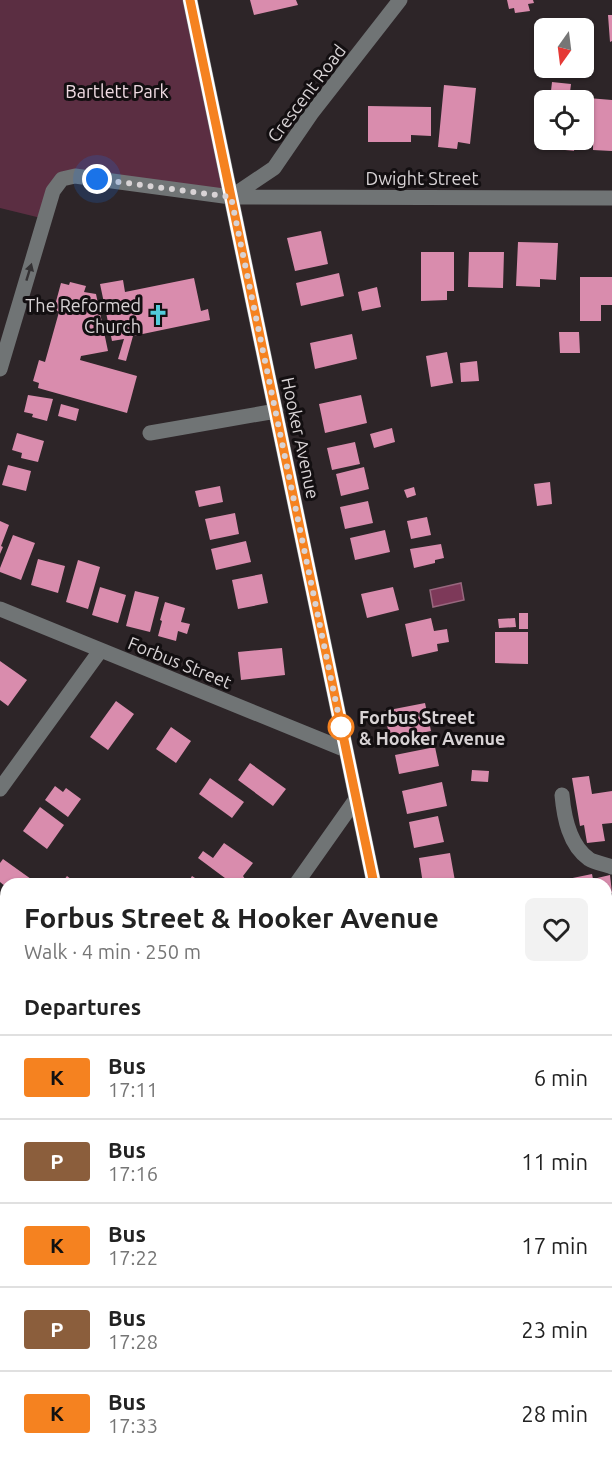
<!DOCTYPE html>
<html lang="en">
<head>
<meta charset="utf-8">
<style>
  :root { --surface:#fff; --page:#f2f2f2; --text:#222; --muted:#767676; --line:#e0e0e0 }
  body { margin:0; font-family:Ubuntu,sans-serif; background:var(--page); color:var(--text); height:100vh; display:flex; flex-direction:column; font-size:22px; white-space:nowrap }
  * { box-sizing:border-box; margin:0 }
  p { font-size:20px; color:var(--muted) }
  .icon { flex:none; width:33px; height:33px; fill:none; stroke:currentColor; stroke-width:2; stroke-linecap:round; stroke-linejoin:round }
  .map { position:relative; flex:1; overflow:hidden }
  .details { position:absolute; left:0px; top:878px; width:612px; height:590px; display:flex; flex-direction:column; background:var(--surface); border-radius:18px 18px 0 0; box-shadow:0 2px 4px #0004 }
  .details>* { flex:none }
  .badge { padding:0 12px; border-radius:4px; font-size:21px; line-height:39px }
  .needle { width:39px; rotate:194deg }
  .buttons { position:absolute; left:534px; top:18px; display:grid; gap:12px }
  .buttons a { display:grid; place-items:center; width:60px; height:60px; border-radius:9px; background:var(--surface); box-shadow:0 2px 4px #0004; font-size:30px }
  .you { position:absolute; width:30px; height:30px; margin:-15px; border:4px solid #fff; border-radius:50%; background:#1a73e8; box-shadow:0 0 0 9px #1a73e833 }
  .map>.badge { position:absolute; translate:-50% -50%; box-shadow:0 0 0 3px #fff }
  h2 { padding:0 24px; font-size:22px; line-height:54px }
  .round { display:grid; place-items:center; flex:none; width:63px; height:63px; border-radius:9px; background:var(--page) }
  .summary { display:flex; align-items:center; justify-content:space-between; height:102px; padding:0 24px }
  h1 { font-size:28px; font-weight:700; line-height:45px }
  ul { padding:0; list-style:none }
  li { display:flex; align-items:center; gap:18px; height:84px; padding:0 24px; border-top:2px solid var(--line) }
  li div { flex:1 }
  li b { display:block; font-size:22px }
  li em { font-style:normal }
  li .badge { min-width:66px; font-weight:700; text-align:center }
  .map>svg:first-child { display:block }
  .green { fill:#5b2e42 }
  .water { fill:#7d3959; stroke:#98677e; stroke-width:1.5 }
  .building { fill:#d98cad }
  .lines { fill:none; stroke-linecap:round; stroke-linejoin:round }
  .minor { stroke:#707475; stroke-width:15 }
  .oneway { fill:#343234 }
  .line-casing { stroke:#fff; stroke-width:14 }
  .line { stroke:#f58220; stroke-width:9 }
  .walk { stroke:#d8d3d5; stroke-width:6; stroke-dasharray:0 10.8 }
  .stop-dot { fill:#fff; stroke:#f58220; stroke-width:3 }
  .labels { text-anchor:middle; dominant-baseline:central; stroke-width:6; stroke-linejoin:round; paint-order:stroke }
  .park-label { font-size:18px; fill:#f1dce4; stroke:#130f11 }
  .street-label { font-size:18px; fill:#d8d3d5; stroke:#130f11 }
  .poi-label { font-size:18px; fill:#d8d3d5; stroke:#130f11; text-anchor:end }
  .stop-label { font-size:18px; font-weight:bold; fill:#d8d3d5; stroke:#130f11; text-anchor:start }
</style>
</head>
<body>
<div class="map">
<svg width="612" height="1466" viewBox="0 0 612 1466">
  <rect width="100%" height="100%" fill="#2d2528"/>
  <path class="green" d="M0 0H190L231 197 62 179 45 219 0 208Z"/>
  <path class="water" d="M461 583 464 600 433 607 430 590Z"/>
  <path class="building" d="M250 0H296L298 5 254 15Z
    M507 0H533L534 3 528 4 530 11 515 13 514 8 509 9Z
    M608 15H612V41L610 42Z
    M584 28H590L591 53 584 54Z
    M552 82 571 84 569 100H550Z
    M444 85 476 88 470 144 458 142 457 149 438 147Z
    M588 98 612 100V151L593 150V144L584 143Z
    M368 106 431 107V136L411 135V142H368Z
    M542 109H544V140H575L574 151 538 147Z
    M321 231 328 264 295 271 287 238Z
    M518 242 558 243 556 280 540 279V287L516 286Z
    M421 252H454V291H447V300L421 301Z
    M469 252H504L503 288 468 287Z
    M339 273 344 296 301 306 296 283Z
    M580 277H612V305H601V321H580Z
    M194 278 201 311 208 309 210 320 133 336 126 361 118 359 124 339 112 341 100 284 123 280 125 292Z
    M70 282 86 286 84 292 96 294 108 351 81 356 80 360 137 376 127 413 38 388 39 383 33 381 39 360 45 362 59 312 54 309 61 283 69 285Z
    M377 287 381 307 362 311 358 292Z
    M559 332H579L580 353H560Z
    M352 334 357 359 315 369 310 343Z
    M447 352 453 383 431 387 426 356Z
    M477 361 479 381 461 382 460 363Z
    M28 395 53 399 47 421 32 417 33 414 24 412Z
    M361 395 367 423 325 433 319 404Z
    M61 404 79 409 76 421 58 416Z
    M392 428 395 442 374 448 370 434Z
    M17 433 44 441 38 462 21 458 22 453 12 450Z
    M355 442 360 464 332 470 327 448Z
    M8 465 31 471 26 491 2 485Z
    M364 467 369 489 341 496 336 474Z
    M550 482 552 504 537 506 534 484Z
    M220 486 223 502 199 507 195 491Z
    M414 487 416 495 407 498 404 490Z
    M368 501 373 523 345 529 340 507Z
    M235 513 239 534 210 540 205 519Z
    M427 517 431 535 411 539 407 521Z
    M0 521 9 525 1 546 3 547 0 554Z
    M385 530 390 552 355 560 350 538Z
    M13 535 35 543 21 580 0 572V568Z
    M246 541 251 562 216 570 211 549Z
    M441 544 444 558 435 560V563L414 568 410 549Z
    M38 559 65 566 58 593 31 585Z
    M78 560 100 567 88 609 66 602Z
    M262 574 268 603 238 609 232 580Z
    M100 587 126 595 118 623 92 615Z
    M393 587 399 610 367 618 361 594Z
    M135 591 159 597 150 632 126 626Z
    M165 602 185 608 181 622 190 624 187 634 178 631 176 641 158 636 162 621 160 620Z
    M519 613H528V629H519Z
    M431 618 434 631 447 629 449 642 437 644 438 651 412 657 405 624Z
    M515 618 516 627 499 628 498 619Z
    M495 632H528V664L495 663Z
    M282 648 285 675 241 680 238 652Z
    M0 661 27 680 8 706 0 700Z
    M116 701 134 714 108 750 90 737Z
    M425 703 431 731 390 739 384 711Z
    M171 727 191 741 176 763 156 749Z
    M435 747 439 766 399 774 395 755Z
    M250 763 286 789 273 806 238 780Z
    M472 770 489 771 488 782 471 781Z
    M589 776 592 794 612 791V823L602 824 605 841 587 843 584 825 580 826 572 778Z
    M210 778 244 802 232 818 199 794Z
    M442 782 447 806 407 814 402 791Z
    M55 786 63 792 66 788 81 799 68 817 45 800Z
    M40 807 64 825 47 849 23 831Z
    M438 816 444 842 414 848 409 822Z
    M224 843 253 863 243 876 245 879 243 884H233L198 858 203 851 213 858Z
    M450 853 455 881 423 884 419 858Z
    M3 859 31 879 27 884H6V887L0 882V863Z
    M592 874 593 879 610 875 612 893 606 894V884H564L563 880Z
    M67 876 77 884H61Z
    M192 876 204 884H187Z
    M612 913V931L606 933V914Z
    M6 990V1025L0 1020V999Z
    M606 1157H612V1176H606Z
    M0 1194 5 1198 6 1196V1218L0 1214Z
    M0 1228 6 1233V1240L0 1247Z
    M606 1338 612 1340V1380L606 1378Z
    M0 1377 6 1381V1416L0 1412Z
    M606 1379 612 1381V1452L606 1450Z
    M606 1452 612 1454V1466H589L590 1461H606Z
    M180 1461H203L199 1466H187Z
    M208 1461H238L235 1466H204Z
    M243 1461H248L255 1466H239Z
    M381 1461H402L398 1466 390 1464 388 1466Z"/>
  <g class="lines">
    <path class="minor" d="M190 0 374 884
      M231 197 274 168 311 114 400 0
      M0 369 53 191 62 179 75 176 231 197 612 198
      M150 433 276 411
      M0 609 346 750
      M0 789 100 651
      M562 795C564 817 569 845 589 859 595 863 605 864 612 867
      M296 884 356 799
      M0 931 6 935
      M0 1295 6 1286
      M329 1461 336 1466
      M493 1461 494 1466"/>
  </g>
  <defs><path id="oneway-solid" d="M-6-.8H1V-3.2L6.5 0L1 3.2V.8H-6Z" transform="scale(1.5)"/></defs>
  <use class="oneway" href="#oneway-solid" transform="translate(29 272) rotate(-73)"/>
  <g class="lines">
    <defs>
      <path id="line" d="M190 0 374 884"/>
    </defs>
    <use href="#line" class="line-casing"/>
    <use href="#line" class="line"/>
    <path class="walk" d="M97 179 231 197 341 727"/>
  </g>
  <defs>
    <symbol id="church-bare" viewBox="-9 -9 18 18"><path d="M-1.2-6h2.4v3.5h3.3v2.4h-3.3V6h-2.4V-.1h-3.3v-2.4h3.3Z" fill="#53cbdb" stroke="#130f11" stroke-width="2.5" paint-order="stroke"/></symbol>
  </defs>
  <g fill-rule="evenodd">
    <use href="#church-bare" x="143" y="300" width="30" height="30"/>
  </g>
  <circle class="stop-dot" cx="341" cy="727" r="12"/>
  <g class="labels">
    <g class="park-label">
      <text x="117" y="91">Bartlett Park</text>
    </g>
    <g class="street-label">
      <text transform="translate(306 93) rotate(-53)">Crescent Road</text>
      <text x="422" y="178">Dwight Street</text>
      <text transform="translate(301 438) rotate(78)">Hooker Avenue</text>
      <text transform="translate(180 662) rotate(22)">Forbus Street</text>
    </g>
    <g class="poi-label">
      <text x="141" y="305">The Reformed<tspan x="141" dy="21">Church</tspan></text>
    </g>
    <g class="stop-label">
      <text x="359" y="717">Forbus Street<tspan x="359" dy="21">&amp; Hooker Avenue</tspan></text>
    </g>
  </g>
</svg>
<div class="buttons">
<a><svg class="needle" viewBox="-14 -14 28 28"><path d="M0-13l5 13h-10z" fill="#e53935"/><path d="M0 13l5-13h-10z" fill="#767676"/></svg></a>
<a><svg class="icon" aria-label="locate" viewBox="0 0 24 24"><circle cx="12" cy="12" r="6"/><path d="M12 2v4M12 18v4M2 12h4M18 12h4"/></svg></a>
</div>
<div class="you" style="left:97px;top:179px"></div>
<section class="details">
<div class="summary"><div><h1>Forbus Street &amp; Hooker Avenue</h1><p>Walk · 4 min · 250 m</p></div><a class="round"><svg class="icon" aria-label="heart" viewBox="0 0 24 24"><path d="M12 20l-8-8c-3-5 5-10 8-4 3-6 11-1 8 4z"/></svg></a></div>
<h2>Departures</h2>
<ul>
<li><span class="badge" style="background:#f58220;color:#111">K</span><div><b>Bus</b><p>17:11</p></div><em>6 min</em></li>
<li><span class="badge" style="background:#8b5e3c;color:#fff">P</span><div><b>Bus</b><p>17:16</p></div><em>11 min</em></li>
<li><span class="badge" style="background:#f58220;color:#111">K</span><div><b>Bus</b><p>17:22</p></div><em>17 min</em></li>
<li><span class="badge" style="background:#8b5e3c;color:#fff">P</span><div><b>Bus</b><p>17:28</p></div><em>23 min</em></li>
<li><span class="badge" style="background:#f58220;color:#111">K</span><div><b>Bus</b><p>17:33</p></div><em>28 min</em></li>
</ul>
</section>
</div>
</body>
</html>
